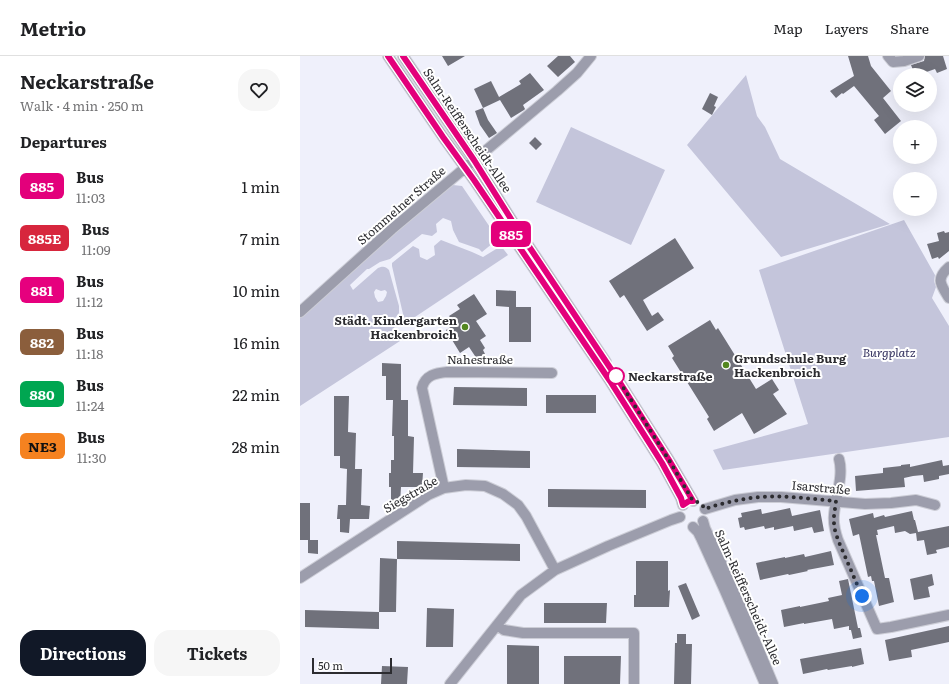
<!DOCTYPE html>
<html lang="en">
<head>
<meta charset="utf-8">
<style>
  :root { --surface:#fff; --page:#f6f6f6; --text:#202124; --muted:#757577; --line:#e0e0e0; --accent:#111827 }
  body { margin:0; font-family:Literata,serif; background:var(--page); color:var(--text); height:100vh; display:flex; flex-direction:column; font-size:15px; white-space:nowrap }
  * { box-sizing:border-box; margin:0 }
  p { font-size:13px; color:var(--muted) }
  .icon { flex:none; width:22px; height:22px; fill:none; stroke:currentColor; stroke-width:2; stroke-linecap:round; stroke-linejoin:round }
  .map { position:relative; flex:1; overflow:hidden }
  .drawer { display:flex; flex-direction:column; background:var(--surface); width:300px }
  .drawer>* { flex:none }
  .badge { padding:0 8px; border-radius:6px; font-size:14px; line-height:26px }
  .fabs { position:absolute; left:593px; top:12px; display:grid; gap:8px }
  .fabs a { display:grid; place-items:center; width:44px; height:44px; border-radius:50%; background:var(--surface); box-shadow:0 4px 16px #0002; font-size:20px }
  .scale { position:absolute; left:12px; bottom:10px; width:80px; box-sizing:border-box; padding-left:4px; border:2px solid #2c2c30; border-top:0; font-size:11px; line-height:14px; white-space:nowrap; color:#2c2c30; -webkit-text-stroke:3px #fff; paint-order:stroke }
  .you { position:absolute; width:20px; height:20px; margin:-10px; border:3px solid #fff; border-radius:50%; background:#1a73e8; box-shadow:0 0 0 6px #1a73e833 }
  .map>.badge { position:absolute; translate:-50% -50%; box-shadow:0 0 0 2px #fff }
  h2 { padding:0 20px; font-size:15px; line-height:36px }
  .round { display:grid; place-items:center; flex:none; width:42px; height:42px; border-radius:16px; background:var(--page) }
  .headline { display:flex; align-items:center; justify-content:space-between; height:68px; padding:0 20px }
  h1 { font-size:19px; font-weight:700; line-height:30px }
  .action { display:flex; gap:8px; margin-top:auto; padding:8px 20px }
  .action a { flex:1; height:46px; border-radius:16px; background:var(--accent); color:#fff; font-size:16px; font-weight:700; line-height:46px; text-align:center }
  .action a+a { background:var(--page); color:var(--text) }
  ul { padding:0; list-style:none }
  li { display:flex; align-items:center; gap:12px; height:52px; padding:0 20px }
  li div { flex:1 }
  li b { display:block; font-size:15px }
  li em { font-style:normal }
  li .badge { min-width:44px; font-weight:700; text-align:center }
  header { display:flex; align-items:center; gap:24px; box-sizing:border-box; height:56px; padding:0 20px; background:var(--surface); border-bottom:1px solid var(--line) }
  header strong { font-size:19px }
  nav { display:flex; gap:22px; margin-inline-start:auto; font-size:14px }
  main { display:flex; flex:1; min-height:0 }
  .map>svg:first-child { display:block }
  .green { fill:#c4c5db; fill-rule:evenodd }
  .building { fill:#70717b }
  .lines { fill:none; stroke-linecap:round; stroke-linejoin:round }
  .minor-casing { stroke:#cccdd6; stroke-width:12 }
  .minor { stroke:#9c9dac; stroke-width:10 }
  .line-casing { stroke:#fff; stroke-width:9 }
  .line { stroke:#e3007b; stroke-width:6 }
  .walk { stroke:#2c2c30; stroke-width:4; stroke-dasharray:0 7.2 }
  .poi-dot { fill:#53871f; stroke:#fff; stroke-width:1.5 }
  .stop-dot { fill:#fff; stroke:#e3007b; stroke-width:2 }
  .labels { text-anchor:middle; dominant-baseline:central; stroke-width:4; stroke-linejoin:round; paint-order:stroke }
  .street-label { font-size:12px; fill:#2c2c30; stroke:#fff }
  .poi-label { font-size:12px; font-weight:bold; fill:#2c2c30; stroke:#fff; text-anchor:end }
  .park-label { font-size:12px; font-style:italic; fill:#34325f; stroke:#fff }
  .stop-label { font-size:12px; font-weight:bold; fill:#2c2c30; stroke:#fff; text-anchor:start }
</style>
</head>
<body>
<header>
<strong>Metrio</strong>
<nav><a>Map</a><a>Layers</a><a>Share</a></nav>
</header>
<main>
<section class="drawer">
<div class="headline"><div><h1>Neckarstraße</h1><p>Walk · 4 min · 250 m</p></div><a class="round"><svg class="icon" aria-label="heart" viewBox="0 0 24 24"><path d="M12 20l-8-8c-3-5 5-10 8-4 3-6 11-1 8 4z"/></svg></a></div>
<h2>Departures</h2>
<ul>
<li><span class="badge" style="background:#e3007b;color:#fff">885</span><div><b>Bus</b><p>11:03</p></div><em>1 min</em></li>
<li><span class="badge" style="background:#d7263d;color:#fff">885E</span><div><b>Bus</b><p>11:09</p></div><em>7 min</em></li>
<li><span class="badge" style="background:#e6007e;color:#fff">881</span><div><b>Bus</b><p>11:12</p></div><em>10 min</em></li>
<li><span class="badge" style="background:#8b5e3c;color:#fff">882</span><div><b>Bus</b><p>11:18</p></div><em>16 min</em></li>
<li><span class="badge" style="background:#00a651;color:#fff">880</span><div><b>Bus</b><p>11:24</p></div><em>22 min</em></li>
<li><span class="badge" style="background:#f58220;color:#111">NE3</span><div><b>Bus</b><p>11:30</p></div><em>28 min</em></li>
</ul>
<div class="action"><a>Directions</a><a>Tickets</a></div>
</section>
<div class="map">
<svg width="649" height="628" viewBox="0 0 649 628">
  <rect width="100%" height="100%" fill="#eff0fb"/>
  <path class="green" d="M446 19 457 60 465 71 480 103 590 168 481 201 387 89Z
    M271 71 365 114 331 189 236 146Z
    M153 129 162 130 198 183 182 196 179 193 159 186 153 174 151 165 143 162 136 168 137 176 132 180 122 178 90 203 80 206 69 213H67L50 229 53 234 78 212C83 210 85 210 89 214L99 250V257L92 266 100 285 0 350V259L147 131ZM76 233 81 235 85 234 87 236 86 240 83 245 78 246 75 241 74 236Z
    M604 164 635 219 634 225 636 231 632 242 649 270V381L423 414 413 394 508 368 459 214Z
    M141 184 172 196 183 201 201 190 208 199 100 271 97 266 103 258 92 210V207L113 190 119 193 120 201 127 204 135 199 134 190Z"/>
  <path class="building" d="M142 0H165L148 10Z
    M258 0H270L275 6 258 21 247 10Z
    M548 0H568L571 10 591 35 583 42 601 65 585 78 574 64 579 60 554 30 543 38 542 37 536 42 530 35 554 20Z
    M625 0H643L647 13 637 17 635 13 618 19H615L611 9 624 5Z
    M230 17 244 34 223 49 225 53 224 54 211 62 200 44 183 52 174 33 191 25 199 41 221 28 219 25Z
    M410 37 418 41 414 50 416 51 412 59 402 53Z
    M183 52 188 64 197 77 189 82 180 69 175 55Z
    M235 81 242 88 236 94 229 87Z
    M644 175 645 177 649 176V195L639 203 638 201 632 203 627 188 639 185 637 177Z
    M375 182 394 212 343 244 352 260 358 256 364 264 347 275 324 239 320 242 309 225Z
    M196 234 216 235V251H231V286H209V251L196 250Z
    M174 238 187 258 176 265 186 280 180 284 185 292 183 294 185 298 177 303 169 291 160 297 146 274 155 268 149 260 160 253 157 249Z
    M410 264 416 274 418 272 456 333 472 323 479 334 473 338 487 358 454 378 442 357 414 375 407 363 409 361 372 302 374 300 368 290Z
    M82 307 101 308V344H86V320H82Z
    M154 331 227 332V350L153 349Z
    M246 339H296V357H246Z
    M34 340H49L48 376 56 377 55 413H62L61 449 70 450 69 463H50L49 477 40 476V463H37L38 449H46L47 413 40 412V400H34Z
    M93 344H108V380L114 381 113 417H123L122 431H101L100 447 91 446V431H89V417H91V404H94V380H92Z
    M157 393 230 395V412L157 411Z
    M642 404 643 410 649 409V418L639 420V423L624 426 623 419 613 420 604 422 605 431 556 435 555 420 583 417V412L601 410V409L610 408V411Z
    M248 433 346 434V452L248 451Z
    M0 447H10V484H18V498L8 497V484H0Z
    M490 452 492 460 520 454 524 475 514 477 512 471 494 475 493 470 474 474V471L465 473 464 470 445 474 444 471 440 472 438 462 442 461 441 457 461 453 462 458Z
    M612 455 614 464H615L618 476 649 470V491L636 494 637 497 627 499 624 484 617 485 616 477 610 478 605 475 595 477 594 470 577 474 578 479H576L585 522H589L594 546 579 550 574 525H572L571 520 568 521 559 478 553 480 549 463 573 457 574 462 584 459 585 461Z
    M97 485 220 488V505L97 503Z
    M531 495 534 509 507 514 508 515 489 519 488 518 460 524 456 507 485 501V502L504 498 505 501Z
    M80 502 97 503 96 556H79Z
    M336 505H368V535L370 534 369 551H334V539H336Z
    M632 518 634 529 628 531 630 541 614 544 610 523Z
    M548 523 558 572H560L562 581 553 583 551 574H549V570L534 573 532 563 504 568V567L484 571 481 554 500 550V551L529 545 528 542 542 539 539 525Z
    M386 527 400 560 392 564 378 530Z
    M244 547H307L306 567H244Z
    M127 552 154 553 153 591H126Z
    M5 554 79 556V573L5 571Z
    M649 570V586L611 594 612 601 589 605 585 584Z
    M377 578H386V588H392L391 628H374L375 587H377Z
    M207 589 239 590V628H207Z
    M561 592 564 608 552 611V610L528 614 527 613 503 618 500 603Z
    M264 600H321L320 628H264Z
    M82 610 108 611 107 628H81Z"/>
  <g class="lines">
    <defs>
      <path id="minor" d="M88 0 143 81 174 124 310 325 362 407 381 442 383 449
        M103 0 174 104 216 171 306 306
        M588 0 593 6 604 5 619 0
        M649 211C635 223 641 229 649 242
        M0 256 92 173 257 35 277 17 291 0
        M318 324 369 404 393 445
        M539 403C544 420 535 442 534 459 533 468 535 475 538 484L573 564 577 573 591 571 649 559
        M144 432 122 332C125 319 136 317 147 316L252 317
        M405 453 435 444 458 441H481L565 448 591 447 616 444 635 449
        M403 465 405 472 433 532 473 628
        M393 471 398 476 401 482 425 535 465 628
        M0 522 128 439 144 432 166 429 185 430 203 438 218 449 226 460 255 514
        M197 569 204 574 223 577H334V628
        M150 628 217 544 221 539 255 514 308 490 371 464 380 461"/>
    </defs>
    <use href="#minor" class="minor-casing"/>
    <use href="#minor" class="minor"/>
  </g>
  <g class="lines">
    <defs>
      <path id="line" d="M88 0 143 81 174 124 310 325 362 407 381 442 383 449 389 445H393L369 404 317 322 216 171 174 104 103 0"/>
    </defs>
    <use href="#line" class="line-casing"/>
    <use href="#line" class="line"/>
    <path class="walk" d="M316 320 369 404 393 445C399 446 402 448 405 453 422 447 440 443 459 441 484 439 510 443 536 445L534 460V471L538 484 562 540"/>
  </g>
  <g class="poi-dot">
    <circle cx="165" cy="271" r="4"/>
    <circle cx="426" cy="309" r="4"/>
  </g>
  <circle class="stop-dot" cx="316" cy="320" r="8"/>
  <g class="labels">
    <g class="street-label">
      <text transform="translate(168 74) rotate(56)">Salm-Reifferscheidt-Allee</text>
      <text transform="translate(101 149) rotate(-41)">Stommelner Straße</text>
      <text x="180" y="303">Nahestraße</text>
      <text transform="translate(521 431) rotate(5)">Isarstraße</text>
      <text transform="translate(110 438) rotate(-30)">Siegstraße</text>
      <text transform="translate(449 541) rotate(66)">Salm-Reifferscheidt-Allee</text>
    </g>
    <g class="poi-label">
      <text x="157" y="264">Städt. Kindergarten<tspan x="157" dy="14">Hackenbroich</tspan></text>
      <text x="434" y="302" text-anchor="start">Grundschule Burg<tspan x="434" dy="14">Hackenbroich</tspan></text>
    </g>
    <g class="park-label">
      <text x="589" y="296">Burgplatz</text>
    </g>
    <g class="stop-label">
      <text x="328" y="320">Neckarstraße</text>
    </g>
  </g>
</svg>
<div class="fabs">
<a><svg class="icon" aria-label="layers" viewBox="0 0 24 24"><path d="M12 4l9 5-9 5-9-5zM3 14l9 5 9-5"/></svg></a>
<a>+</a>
<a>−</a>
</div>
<div class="scale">50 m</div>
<div class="you" style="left:562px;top:540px"></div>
<b class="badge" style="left:211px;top:178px;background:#e3007b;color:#fff">885</b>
</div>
</main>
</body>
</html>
